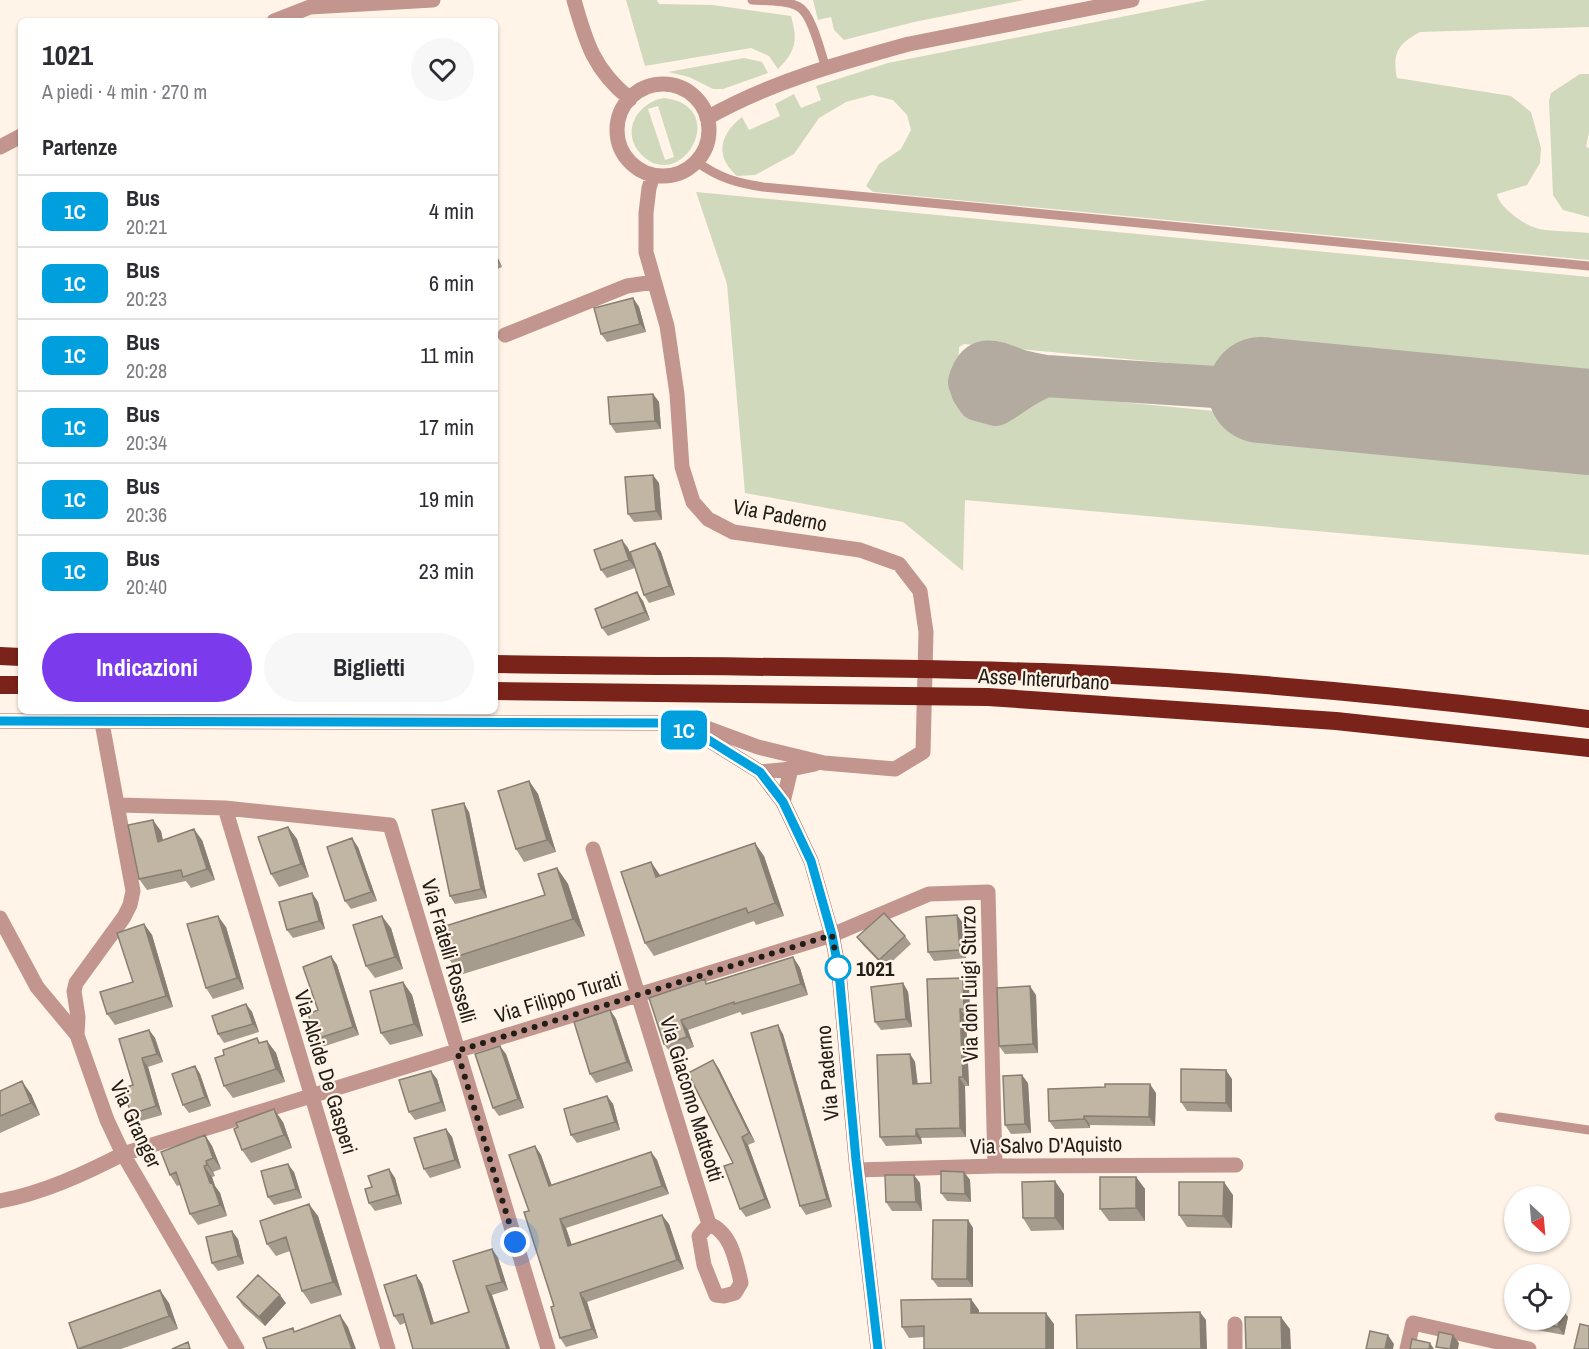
<!DOCTYPE html>
<html lang="it">
<head>
<meta charset="utf-8">
<style>
  :root { --surface:#fff; --page:#f7f7f7; --text:#2b2b33; --muted:#7c7c81; --line:#e1e1e2; --accent:#7c3aed }
  body { margin:0; font-family:"Archivo Narrow",sans-serif; background:var(--page); color:var(--text); height:100vh; display:flex; flex-direction:column; font-size:22px; white-space:nowrap }
  * { box-sizing:border-box; margin:0 }
  p { font-size:20px; color:var(--muted) }
  .icon { flex:none; width:33px; height:33px; fill:none; stroke:currentColor; stroke-width:2; stroke-linecap:round; stroke-linejoin:round }
  .map { position:relative; flex:1; overflow:hidden }
  .side { position:absolute; left:18px; top:18px; width:480px; height:696px; display:flex; flex-direction:column; background:var(--surface); border-radius:9px; box-shadow:0 2px 4px #0004 }
  .side>* { flex:none }
  .badge { padding:0 12px; border-radius:9px; font-size:21px; line-height:39px }
  .needle { width:39px; rotate:154deg }
  .tools { position:absolute; left:1504px; top:1186px; display:grid; gap:12px }
  .tools a { display:grid; place-items:center; width:66px; height:66px; border-radius:50%; background:var(--surface); box-shadow:0 2px 4px #0004; font-size:30px }
  .you { position:absolute; width:30px; height:30px; margin:-15px; border:4px solid #fff; border-radius:50%; background:#1a73e8; box-shadow:0 0 0 9px #1a73e833 }
  .map>.badge { position:absolute; translate:-50% -50%; box-shadow:0 0 0 3px #fff }
  h2 { padding:0 24px; font-size:22px; line-height:54px }
  .round { display:grid; place-items:center; flex:none; width:63px; height:63px; border-radius:32px; background:var(--page) }
  .headline { display:flex; align-items:center; justify-content:space-between; height:102px; padding:0 24px }
  h1 { font-size:28px; font-weight:700; line-height:45px }
  .action { display:flex; gap:12px; margin-top:auto; padding:12px 24px }
  .action a { flex:1; height:69px; border-radius:36px; background:var(--accent); color:#fff; font-size:24px; font-weight:700; line-height:69px; text-align:center }
  .action a+a { background:var(--page); color:var(--text) }
  ul { padding:0; list-style:none }
  li { display:flex; align-items:center; gap:18px; height:72px; padding:0 24px; border-top:2px solid var(--line) }
  li div { flex:1 }
  li b { display:block; font-size:22px }
  li em { font-style:normal }
  li .badge { min-width:66px; font-weight:700; text-align:center }
  .map>svg:first-child { display:block }
  .green { fill:#d0d9bc; fill-rule:evenodd }
  .lines { fill:none; stroke-linecap:round; stroke-linejoin:round }
  .taxiway { stroke:#b4aba0; stroke-width:42 }
  .runway { stroke:#b4aba0; stroke-width:106 }
  .lane { stroke:#c2968e; stroke-width:9 }
  .street { stroke:#c2968e; stroke-width:15 }
  .secondary { stroke:#a5665d; stroke-width:15 }
  .highway { stroke:#7a231a; stroke-width:18 }
  .wall { fill:#a69c8d }
  .shaded-wall { fill:#877f73 }
  .building { fill:#c1b5a4; stroke:#877f73; stroke-width:1.5 }
  .line-casing { stroke:#fff; stroke-width:14 }
  .line { stroke:#00a0de; stroke-width:9 }
  .walk { stroke:#211d17; stroke-width:6; stroke-dasharray:0 10.8 }
  .stop-dot { fill:#fff; stroke:#00a0de; stroke-width:3 }
  .labels { text-anchor:middle; dominant-baseline:central; stroke-width:4.5; stroke-linejoin:round; paint-order:stroke }
  .street-label { font-size:21px; fill:#211d17; stroke:#fff4e7 }
  .stop-label { font-size:21px; font-weight:bold; fill:#211d17; stroke:#fff4e7; text-anchor:start }
</style>
</head>
<body>
<div class="map">
<svg width="1589" height="1349" viewBox="0 0 1589 1349">
  <rect width="100%" height="100%" fill="#fff4e7"/>
  <path class="green" d="M626 0H657L659 4 713 5 791 16C798 40 796 51 778 69L769 56 751 48 645 66Z
    M813 0H1024L914 22 844 40 834 30 831 17 818 20Z
    M1207 0H1589V27L1420 32C1398 44 1392 53 1397 78L1511 96 1531 112 1541 148 1540 163 1527 185 1497 194C1499 207 1523 224 1536 228 1548 232 1575 231 1589 233V260L873 192 866 186 879 164 901 149 911 130 907 115 893 100 872 95 846 102 819 118 794 154 755 175 737 176C714 156 720 134 742 117L749 130 780 116 775 104 794 94 801 108 821 100 816 86 888 63Z
    M744 58 762 62 768 73 723 89H713L689 77 668 72Z
    M1580 74H1589V132L1586 147 1589 148V217L1563 210 1553 195 1549 101 1551 93Z
    M664 98C733 106 680 197 640 153 620 130 639 102 664 98ZM658 106 674 157 665 160 648 109Z
    M696 192 1589 277V402L964 344 959 347C959 363 956 380 959 395 964 418 995 435 1014 416 1020 410 1024 402 1028 396L1037 394 1589 447V555L965 500 963 571 903 522 745 493 727 284Z"/>
  <g class="lines">
    <path class="taxiway" d="M1046 376C1025 383 1014 395 996 405L978 400 972 391 969 382C978 351 996 362 1018 370 1027 373 1037 374 1046 376L1261 390"/>
    <path class="runway" d="M1261 390 1589 422"/>
    <path class="lane" d="M752 0C766 1 787 0 799 7 812 14 821 54 826 68
      M697 162C719 178 737 183 763 187L1589 266
      M1499 1117 1589 1130"/>
    <path class="street" d="M574 0C586 43 594 70 630 99
      M274 21 310 7 433 0
      M617 130a46 46 0 1 1 92 0a46 46 0 1 1-92 0Z
      M707 118C770 82 840 63 909 44L1132 0
      M0 147 21 136
      M653 175 649 188 646 213V252L667 326 677 394 682 467 693 502 708 519 733 532 860 550 899 564 920 591 926 632 923 752 895 769 824 763 758 747 704 727 680 725
      M505 335 627 286 654 282
      M760 772 791 769
      M783 802 791 769 815 764
      M119 805 225 808 390 825 548 1349
      M225 808 388 1349
      M593 849 709 1224
      M0 918 37 987 77 1035 107 1120 123 1154 237 1349
      M77 1035 78 1017 74 991 76 983 124 917 130 905 133 891 102 723
      M857 1170 995 1166 1236 1165
      M0 1201C43 1193 84 1174 123 1154L832 935 929 894 988 892 995 1166
      M709 1224C730 1232 735 1257 740 1278L741 1283 735 1293 724 1296 716 1295 704 1265 699 1236Z
      M1235 1349V1324
      M1407 1349 1413 1323 1529 1349"/>
    <path class="secondary" d="M0 721 659 723 699 734 760 772 783 802 811 861 832 935 839 972 856 1160 878 1349"/>
    <path class="highway" d="M0 656 21 657
      M495 664C686 667 877 666 1068 673 1242 680 1416 697 1589 719
      M0 685H21
      M495 691 988 697 1336 721 1589 748"/>
  </g>
  <path class="wall" d="M495 252 502 267 495 270Z
    M633 298 639 307 646 332 607 342 601 334Z
    M653 394 659 402 661 429 616 433 610 424Z
    M659 483 662 520 634 522 628 514Z
    M655 543 661 552 675 595 649 603 644 595 635 568 607 578 601 570 628 548 634 564Z
    M643 601 650 620 608 636 602 628Z
    M529 781 538 794 556 852 524 862 516 849Z
    M469 812 487 898 455 904 450 896Z
    M288 827 297 839 309 877 279 887 271 874Z
    M161 831 163 840H202L215 880 191 888 186 881 147 890 139 879Z
    M358 847 377 901 351 909 345 901Z
    M764 856 784 916 756 925 754 921 654 956 645 943 651 862 660 876Z
    M557 868 568 884 585 936 460 975 449 959 545 895Z
    M312 893 318 902 325 929 293 938 287 930Z
    M963 923 966 958 934 961 928 952Z
    M144 924 152 935 173 1007 115 1025 107 1014 133 982Z
    M226 927 244 989 213 999 206 988Z
    M391 928 403 969 375 978 366 966Z
    M905 936 911 944 885 968 863 945 857 937Z
    M331 956 337 965 359 1035 322 1047 316 1039 318 1010Z
    M793 957 800 968 808 995 742 1015 740 1012 688 1030 694 1047 672 1055 664 1044 649 998 708 983Z
    M403 982 412 995 423 1036 390 1045 381 1033Z
    M903 983 908 992 912 1027 881 1030 875 1022Z
    M969 986 970 1018H966L969 1086H965L966 1137 921 1138 922 1144 886 1146 880 1137 910 1054 915 1062 918 1084 931 1083Z
    M1036 995 1038 1053 1005 1054 999 1046Z
    M246 1004 252 1012 259 1032 224 1043 218 1034Z
    M610 1010 616 1019 633 1071 596 1083 590 1074Z
    M149 1030 155 1038 163 1062 148 1067 162 1115 137 1122 131 1114 133 1085Z
    M783 1034 832 1207 806 1215 800 1206Z
    M257 1038 260 1043 267 1041 276 1053 285 1082 233 1098 224 1086V1055Z
    M506 1054 524 1108 499 1116 493 1108Z
    M713 1060 719 1069 755 1142 748 1145 771 1208 746 1217 740 1209 733 1163Z
    M195 1066 200 1074 211 1106 189 1113 183 1105Z
    M437 1079 446 1111 415 1120 409 1112Z
    M1232 1079V1112L1187 1111 1181 1102Z
    M1028 1083 1031 1133 1011 1134 1005 1125Z
    M0 1091 31 1094 40 1115 0 1133Z
    M1156 1093 1155 1126 1090 1125V1128L1055 1129 1049 1121Z
    M607 1096 613 1104 620 1130 577 1143 571 1135Z
    M283 1122 292 1148 251 1163 242 1150Z
    M446 1129 452 1137 461 1168 430 1178 424 1169Z
    M205 1135 212 1146 221 1169 213 1172 215 1176 212 1177 215 1186 220 1193 227 1216 198 1225 190 1214 180 1185 177 1186 170 1175Z
    M535 1146 541 1155 551 1185 651 1152 657 1160 669 1194 566 1228 572 1245 669 1224 684 1269 587 1302 598 1338 566 1347 560 1338 554 1306 529 1211Z
    M389 1169 395 1178 402 1204 375 1211 369 1203 372 1187Z
    M294 1172 302 1198 274 1205 268 1197Z
    M964 1172 970 1180 971 1202 947 1201 941 1193Z
    M1136 1177 1145 1189V1221H1109L1100 1209Z
    M920 1183 922 1211H892L886 1202Z
    M1064 1194V1230L1031 1231 1023 1218Z
    M1233 1195 1232 1228 1187 1227 1179 1215Z
    M318 1216 342 1295 311 1304 302 1291 290 1251 276 1256 267 1244Z
    M968 1220 973 1228V1287H938L932 1279Z
    M238 1239 244 1264 218 1271 212 1263Z
    M492 1249 498 1258 508 1290 492 1295 510 1349H413L405 1323 400 1325 394 1316 416 1275 422 1284 434 1323 469 1312Z
    M237 1297 286 1303 265 1326 243 1306Z
    M169 1303 178 1329 121 1349H78L69 1323Z
    M1562 1309 1568 1317 1564 1335 1537 1330 1531 1321Z
    M979 1310V1313L1054 1324V1349L924 1337 909 1338 902 1327Z"/>
  <path class="shaded-wall" d="M495 252 502 267 495 257Z
    M633 298 639 307 646 332 640 324Z
    M653 394 659 402 661 429 655 421Z
    M653 475 659 483 662 520 656 511Z
    M622 540 628 548 635 568 629 560Z
    M655 543 661 552 675 595 669 586Z
    M637 592 643 601 650 620 645 612Z
    M529 781 538 794 556 852 547 840Z
    M464 803 469 812 487 898 481 889Z
    M153 820 161 831 165 852 158 842Z
    M288 827 297 839 309 877 301 864Z
    M194 829 202 840 215 880 207 869Z
    M352 838 358 847 377 901 371 892Z
    M755 843 764 856 784 916 775 903Z
    M651 862 660 875 665 890 656 877Z
    M557 868 568 884 585 936 573 919Z
    M312 893 318 902 325 929 319 921Z
    M957 915 963 923 966 958 960 950Z
    M218 916 226 927 244 989 237 978Z
    M382 916 391 928 403 969 395 957Z
    M144 924 152 935 173 1007 166 996Z
    M331 956 337 965 359 1035 353 1027Z
    M793 957 800 968 808 995 801 984Z
    M963 978 969 986 970 1018 964 1009Z
    M403 982 412 995 423 1036 414 1024Z
    M903 983 908 992 912 1027 906 1019Z
    M1030 986 1036 995 1038 1053 1033 1044Z
    M246 1004 252 1012 259 1032 253 1024Z
    M960 1009 966 1018 969 1086 963 1077Z
    M610 1010 616 1019 633 1071 627 1062Z
    M681 1020 688 1030 694 1047 687 1037Z
    M778 1025 783 1034 832 1207 827 1199Z
    M149 1030 155 1038 163 1062 157 1054Z
    M267 1041 276 1053 285 1082 276 1069Z
    M500 1046 506 1054 524 1108 518 1099Z
    M910 1054 915 1062 918 1092 913 1084Z
    M142 1058 148 1067 162 1115 156 1106Z
    M713 1060 719 1069 755 1142 749 1133Z
    M195 1066 200 1074 211 1106 205 1097Z
    M1226 1070 1232 1079V1112L1226 1103Z
    M431 1071 437 1079 446 1111 441 1102Z
    M1022 1075 1028 1083 1031 1133 1025 1124Z
    M959 1077 965 1086 966 1137 960 1128Z
    M22 1081 31 1094 40 1115 31 1103Z
    M1150 1084 1156 1093 1155 1126 1149 1117Z
    M607 1096 613 1104 620 1130 615 1122Z
    M274 1109 283 1122 292 1148 284 1135Z
    M1084 1116 1090 1125V1128L1084 1119Z
    M446 1129 452 1137 461 1168 455 1160Z
    M916 1129 921 1138 922 1144 916 1136Z
    M205 1135 212 1146 221 1169 213 1158Z
    M742 1137 748 1145 771 1208 765 1199Z
    M535 1146 541 1155 555 1194 549 1186Z
    M651 1152 657 1160 669 1194 662 1186Z
    M206 1161 213 1172 215 1176 207 1165Z
    M288 1164 294 1172 302 1198 296 1189Z
    M204 1166 212 1177 215 1186 220 1193 227 1216 220 1205 210 1183Z
    M389 1169 395 1178 402 1204 397 1195Z
    M964 1172 970 1180 971 1202 965 1194Z
    M914 1175 920 1183 922 1211 916 1202Z
    M1136 1177 1145 1189V1221L1136 1208Z
    M1055 1181 1064 1194V1230L1055 1218Z
    M1224 1182 1233 1195 1232 1228 1223 1216Z
    M309 1204 318 1216 342 1295 333 1282Z
    M662 1215 669 1224 684 1269 677 1260Z
    M560 1219 566 1228 575 1255 568 1246Z
    M968 1220 973 1228V1287L967 1279Z
    M232 1231 238 1239 244 1264 238 1256Z
    M492 1249 498 1258 508 1290 502 1282Z
    M416 1275 422 1284 437 1333 431 1324Z
    M486 1286 492 1295 510 1349H507Z
    M160 1290 169 1303 178 1329 169 1316Z
    M580 1293 587 1302 598 1338 592 1329Z
    M280 1295 286 1303 265 1326 259 1317Z
    M971 1299 979 1310V1325L971 1313Z
    M1562 1309 1568 1317 1564 1335 1558 1327Z
    M1200 1312 1206 1320 1207 1349H1201Z
    M1046 1313 1054 1324V1349H1046Z
    M340 1315 348 1327 356 1349H352Z
    M1281 1317 1290 1329 1291 1349H1282Z
    M1388 1335 1394 1344 1393 1349H1385Z
    M1453 1335 1459 1343 1458 1349H1450Z
    M1430 1343 1434 1349H1429Z"/>
  <path class="building" d="M633 298 640 324 601 334 594 308Z
    M653 394 655 421 610 424 608 397Z
    M653 475 656 511 628 514 625 477Z
    M622 540 629 560 601 570 594 550Z
    M655 543 669 586 644 595 630 552Z
    M637 592 645 612 602 628 595 609Z
    M529 781 547 840 516 849 498 791Z
    M464 803 481 889 450 896 432 810Z
    M153 820 158 842 194 829 207 869 183 877 181 870 139 879 128 825Z
    M288 827 301 864 271 874 258 837Z
    M352 838 371 892 345 901 327 847Z
    M755 843 775 903 748 913 746 908 645 943 621 872 651 862 656 877Z
    M557 868 573 919 449 959 439 928 545 895 538 874Z
    M312 893 319 921 287 930 279 902Z
    M884 913 905 936 879 960 857 937Z
    M957 915 960 950 928 952 926 917Z
    M218 916 237 978 206 988 187 924Z
    M382 916 395 957 366 966 353 925Z
    M144 924 166 996 107 1014 100 992 133 982 117 933Z
    M331 956 353 1027 316 1039 308 1014 318 1010 303 967Z
    M793 957 801 984 734 1004V1002L681 1020 687 1037 664 1044 649 998 705 979 706 984Z
    M963 978 964 1009H960L963 1077H959L960 1128 916 1129V1136L880 1137 877 1055 910 1054 913 1084 931 1083 927 979Z
    M403 982 414 1024 381 1033 370 991Z
    M903 983 906 1019 875 1022 871 987Z
    M1030 986 1033 1044 999 1046 997 988Z
    M246 1004 253 1024 218 1034 212 1016Z
    M610 1010 627 1062 590 1074 574 1022Z
    M778 1025 827 1199 800 1206 751 1033Z
    M149 1030 157 1054 142 1058 156 1106 131 1114 123 1088 133 1085 119 1039Z
    M257 1038 259 1043 267 1041 276 1069 224 1086 215 1058 224 1055 223 1050Z
    M500 1046 518 1099 493 1108 475 1054Z
    M713 1060 749 1133 742 1137 765 1199 740 1209 724 1166 733 1163 688 1073Z
    M195 1066 205 1097 183 1105 172 1074Z
    M1181 1069 1226 1070V1103L1181 1102Z
    M431 1071 441 1102 409 1112 399 1080Z
    M1022 1075 1025 1124 1005 1125 1003 1076Z
    M22 1081 31 1103 0 1116V1091Z
    M1105 1084H1150L1149 1117 1084 1116V1119L1049 1121 1048 1089 1105 1087Z
    M607 1096 615 1122 571 1135 564 1109Z
    M274 1109 284 1135 242 1150 234 1129 238 1127 236 1123Z
    M446 1129 455 1160 424 1169 414 1138Z
    M205 1135 213 1158 206 1161 207 1165 204 1166 210 1183 212 1182 220 1205 190 1214 176 1172 170 1175 161 1152Z
    M535 1146 549 1186 651 1152 662 1186 560 1219 568 1246 662 1215 677 1260 580 1293 592 1329 560 1338 551 1307 554 1306 524 1212 529 1211 509 1155Z
    M288 1164 296 1189 268 1197 261 1171Z
    M389 1169 397 1195 369 1203 365 1189 372 1187 368 1176Z
    M941 1171 964 1172 965 1194 941 1193Z
    M885 1175H914L916 1202H886Z
    M1100 1177H1136V1208L1100 1209Z
    M1055 1181V1218H1023L1022 1182Z
    M1179 1182H1224L1223 1216 1179 1215Z
    M309 1204 333 1282 302 1291 286 1237 267 1244 260 1221Z
    M933 1220H968L967 1279H932Z
    M232 1231 238 1256 212 1263 206 1237Z
    M492 1249 502 1282 486 1286 507 1349H413L403 1314 394 1316 384 1285 416 1275 431 1324 469 1312 453 1261Z
    M258 1275 280 1295 259 1317 237 1297Z
    M160 1290 169 1316 78 1349 69 1323Z
    M971 1299V1313H1046V1349H924V1326L902 1327 901 1300Z
    M1200 1312 1201 1349H1077L1076 1315Z
    M340 1315 352 1349H267L263 1338 293 1328 294 1332Z
    M1245 1317H1281L1282 1349H1246Z
    M1532 1320H1560L1558 1327 1531 1321Z
    M1580 1324 1589 1326V1349H1574Z
    M1370 1331 1388 1335 1385 1349H1366Z
    M1439 1332 1453 1335 1450 1349 1436 1347Z
    M1412 1339 1430 1343 1429 1349H1410Z
    M188 1342 190 1349H172Z"/>
  <g class="lines">
    <defs>
      <path id="line" d="M0 721 659 723 699 734 760 772 783 802 811 861 832 935 839 972 856 1160 878 1349"/>
    </defs>
    <use href="#line" class="line-casing"/>
    <use href="#line" class="line"/>
    <path class="walk" d="M515 1242 457 1051 832 935 838 968"/>
  </g>
  <circle class="stop-dot" cx="838" cy="968" r="12"/>
  <g class="labels">
    <g class="street-label">
      <text transform="translate(780 515) rotate(11)">Via Paderno</text>
      <text transform="translate(1044 679) rotate(3)">Asse Interurbano</text>
      <text transform="translate(449 951) rotate(74)">Via Fratelli Rosselli</text>
      <text transform="translate(969 984) rotate(-91)">Via don Luigi Sturzo</text>
      <text transform="translate(558 997) rotate(-17)">Via Filippo Turati</text>
      <text transform="translate(326 1072) rotate(73)">Via Alcide De Gasperi</text>
      <text transform="translate(827 1073) rotate(-95)">Via Paderno</text>
      <text transform="translate(692 1099) rotate(73)">Via Giacomo Matteotti</text>
      <text transform="translate(136 1124) rotate(65)">Via Granger</text>
      <text transform="translate(1046 1145) rotate(-1)">Via Salvo D'Aquisto</text>
    </g>
    <g class="stop-label">
      <text x="856" y="968">1021</text>
    </g>
  </g>
</svg>
<div class="tools">
<a><svg class="needle" viewBox="-14 -14 28 28"><path d="M0-13l5 13h-10z" fill="#e53935"/><path d="M0 13l5-13h-10z" fill="#7c7c81"/></svg></a>
<a><svg class="icon" aria-label="locate" viewBox="0 0 24 24"><circle cx="12" cy="12" r="6"/><path d="M12 2v4M12 18v4M2 12h4M18 12h4"/></svg></a>
</div>
<div class="you" style="left:515px;top:1242px"></div>
<b class="badge" style="left:684px;top:730px;background:#00a0de;color:#fff">1C</b>
<section class="side">
<div class="headline"><div><h1>1021</h1><p>A piedi · 4 min · 270 m</p></div><a class="round"><svg class="icon" aria-label="heart" viewBox="0 0 24 24"><path d="M12 20l-8-8c-3-5 5-10 8-4 3-6 11-1 8 4z"/></svg></a></div>
<h2>Partenze</h2>
<ul>
<li><span class="badge" style="background:#00a0de;color:#fff">1C</span><div><b>Bus</b><p>20:21</p></div><em>4 min</em></li>
<li><span class="badge" style="background:#00a0de;color:#fff">1C</span><div><b>Bus</b><p>20:23</p></div><em>6 min</em></li>
<li><span class="badge" style="background:#00a0de;color:#fff">1C</span><div><b>Bus</b><p>20:28</p></div><em>11 min</em></li>
<li><span class="badge" style="background:#00a0de;color:#fff">1C</span><div><b>Bus</b><p>20:34</p></div><em>17 min</em></li>
<li><span class="badge" style="background:#00a0de;color:#fff">1C</span><div><b>Bus</b><p>20:36</p></div><em>19 min</em></li>
<li><span class="badge" style="background:#00a0de;color:#fff">1C</span><div><b>Bus</b><p>20:40</p></div><em>23 min</em></li>
</ul>
<div class="action"><a>Indicazioni</a><a>Biglietti</a></div>
</section>
</div>
</body>
</html>
